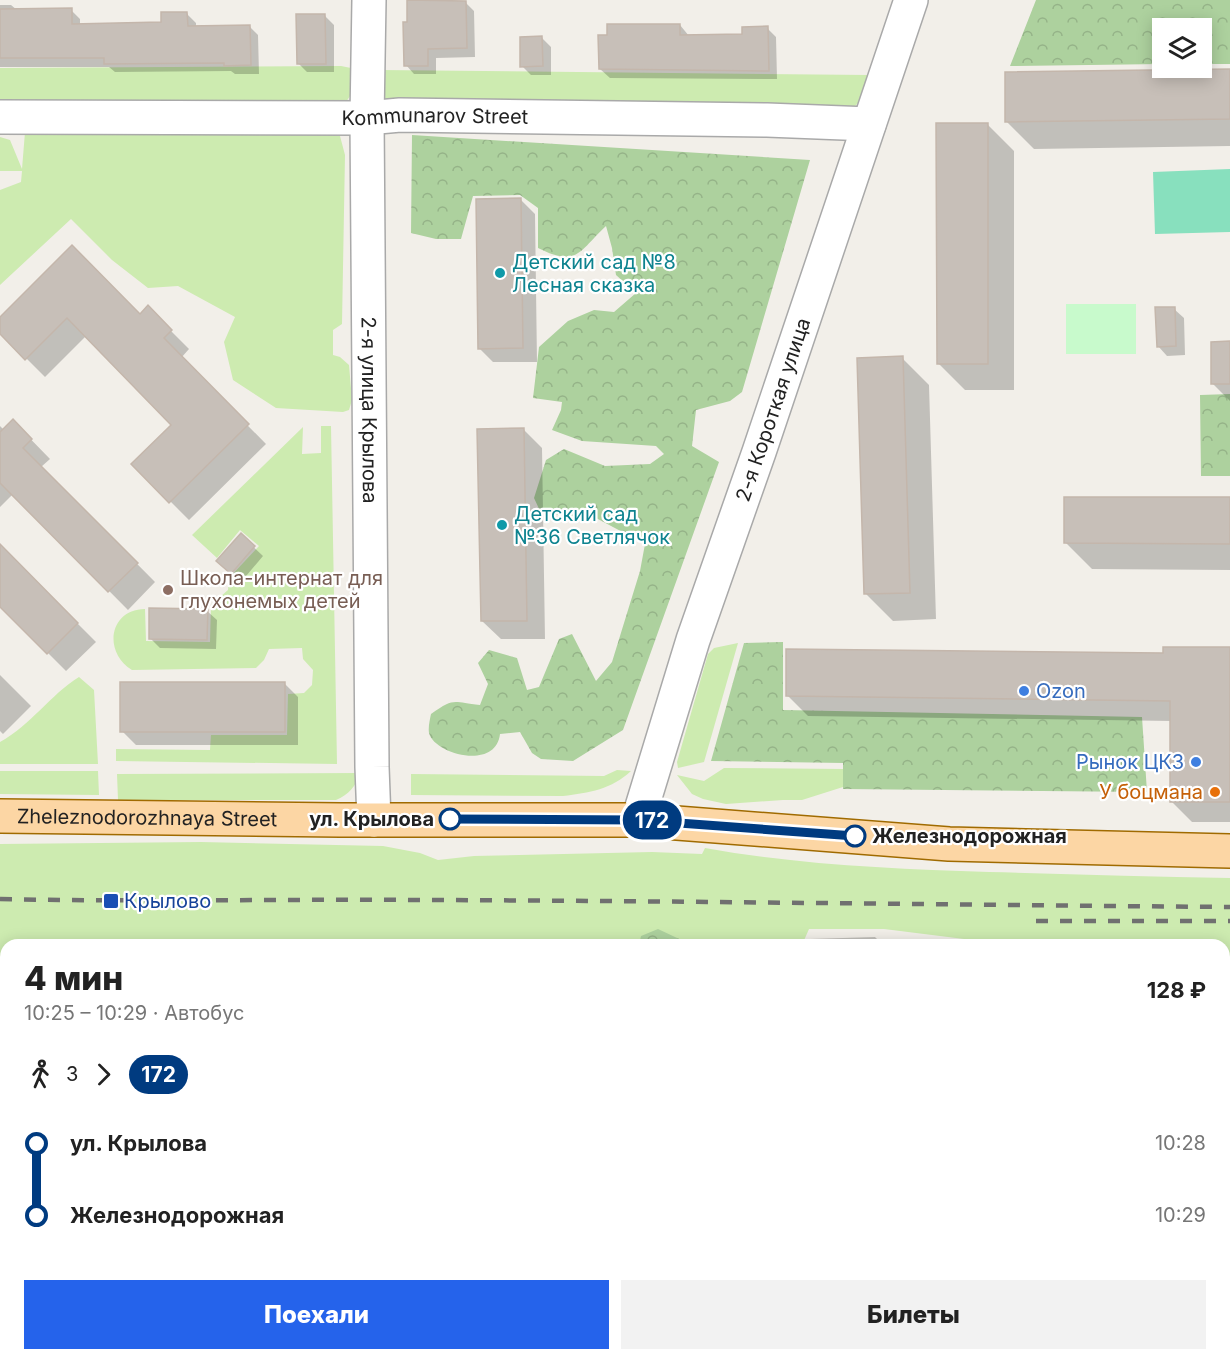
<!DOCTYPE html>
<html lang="ru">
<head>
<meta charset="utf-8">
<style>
  :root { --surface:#fff; --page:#f2f2f2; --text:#222; --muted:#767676; --accent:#2563eb }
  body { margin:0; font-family:Inter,sans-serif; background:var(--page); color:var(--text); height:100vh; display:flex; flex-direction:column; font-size:22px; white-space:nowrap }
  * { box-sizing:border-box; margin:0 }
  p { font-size:20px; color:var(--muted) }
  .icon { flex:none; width:33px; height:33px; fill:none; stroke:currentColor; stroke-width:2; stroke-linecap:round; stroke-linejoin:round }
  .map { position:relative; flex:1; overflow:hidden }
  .details { position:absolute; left:0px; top:939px; width:1230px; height:422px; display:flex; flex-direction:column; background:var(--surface); border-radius:18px 18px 0 0; box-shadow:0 3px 15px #0003 }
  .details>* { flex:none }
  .badge { padding:0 12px; border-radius:20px; font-size:21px; line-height:39px }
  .tools { position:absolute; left:1152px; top:18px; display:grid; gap:12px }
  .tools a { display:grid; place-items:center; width:60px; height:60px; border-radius:0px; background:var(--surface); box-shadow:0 3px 15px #0003; font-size:30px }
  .map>.badge { position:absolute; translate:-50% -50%; box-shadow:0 0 0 3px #fff }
  .legs { display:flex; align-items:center; gap:9px; height:66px; padding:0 24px; font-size:20px }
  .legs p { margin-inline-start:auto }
  .overview { display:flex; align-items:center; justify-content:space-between; height:102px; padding:0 24px }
  h1 { font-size:33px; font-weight:800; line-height:45px }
  .cta { display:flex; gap:12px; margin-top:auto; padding:12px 24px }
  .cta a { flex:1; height:69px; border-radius:0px; background:var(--accent); color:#fff; font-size:24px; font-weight:800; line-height:69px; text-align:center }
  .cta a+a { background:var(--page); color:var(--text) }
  ul { padding:0 24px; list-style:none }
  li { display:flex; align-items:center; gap:21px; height:72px; font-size:22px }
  li i { display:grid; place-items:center; width:9px; height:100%; margin:0 8px; background:currentColor }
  li i::after { content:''; width:15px; height:15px; margin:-8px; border:4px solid; border-radius:50%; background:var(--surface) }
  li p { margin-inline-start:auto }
  li:first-child i { background:linear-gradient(#0000 50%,currentColor 0) }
  li:last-child i { background:linear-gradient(currentColor 50%,#0000 0) }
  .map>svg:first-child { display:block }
  .grass { fill:#cdebb0 }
  .forest { fill:url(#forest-crowns) }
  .park { fill:#c8facc }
  .pitch { fill:#88e0be }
  .shadow { fill:#0003 }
  .building { fill:#c7bfb8; stroke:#c4b6ab; stroke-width:1.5 }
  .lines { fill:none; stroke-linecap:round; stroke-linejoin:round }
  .minor-casing { stroke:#a9a9a9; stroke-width:36 }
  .major-casing { stroke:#a06b00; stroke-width:36 }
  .minor { stroke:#fff; stroke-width:33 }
  .major { stroke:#fcd6a4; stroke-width:33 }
  .rail { stroke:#707070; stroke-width:4.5; stroke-dasharray:12 12; stroke-linecap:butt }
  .line-1-casing { stroke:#fff; stroke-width:14 }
  .line-1 { stroke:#003b80; stroke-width:9 }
  .culture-dot { fill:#0f9aa8; stroke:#fff; stroke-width:2 }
  .education-dot { fill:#8d6e63; stroke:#fff; stroke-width:2 }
  .shop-dot { fill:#3f7fe0; stroke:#fff; stroke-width:2 }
  .food-dot { fill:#e8710a; stroke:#fff; stroke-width:2 }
  .stop-1-dot { fill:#fff; stroke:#003b80; stroke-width:3 }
  .transit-dot { fill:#1a4fb4; stroke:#fff; stroke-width:2 }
  .labels { text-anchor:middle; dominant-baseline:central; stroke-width:4.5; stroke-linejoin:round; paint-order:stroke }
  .street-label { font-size:20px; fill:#222; stroke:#fff }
  .culture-label { font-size:20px; fill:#0d838f; stroke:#fff; text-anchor:start }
  .education-label { font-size:20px; fill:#785e54; stroke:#fff; text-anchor:start }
  .shop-label { font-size:20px; fill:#366cbe; stroke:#fff; text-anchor:start }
  .food-label { font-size:20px; fill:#c56008; stroke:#fff; text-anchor:end }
  .stop-label { font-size:20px; font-weight:bold; fill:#222; stroke:#fff; text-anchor:end }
  .transit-label { font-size:20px; fill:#164399; stroke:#fff; text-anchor:start }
</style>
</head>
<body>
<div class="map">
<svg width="1230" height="1360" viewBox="0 0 1230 1360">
  <defs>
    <pattern id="forest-crowns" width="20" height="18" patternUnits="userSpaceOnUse" patternTransform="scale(1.5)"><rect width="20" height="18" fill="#add19e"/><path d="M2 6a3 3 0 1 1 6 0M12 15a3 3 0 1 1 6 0" fill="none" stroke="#95b388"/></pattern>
  </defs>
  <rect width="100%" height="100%" fill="#f2efe9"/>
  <path class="grass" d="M341 66 351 68 352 93 346 102 0 107V68Z
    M379 70 870 75 862 99 853 108 388 105 381 99Z
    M283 131 340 136 345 155 342 324 333 330V355L340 357 349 365 352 400 349 410 343 412 276 408 233 380 224 342 235 317 178 286 148 288 112 260 71 219 0 285V190L21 182 22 171H0V137L10 140 22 169 25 132Z
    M321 426H331L337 764 116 761V749L210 750 211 735H287L288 694 304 693 312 685 313 670 303 659 302 648 269 649 264 660 256 668 132 670C102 651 110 609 145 609L146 641 210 642 211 605 228 590 229 578 259 546 240 530 217 558 192 535 303 427 302 454 321 453Z
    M738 643 704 762 678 768 677 762 708 654 714 648Z
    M79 677 94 690 98 764H0V742C31 725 50 695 79 677Z
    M724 768 844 769 843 787 802 800H783L726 804 703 799 692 794 677 775 704 781Z
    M617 770 631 771C612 789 589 793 563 796L411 795V774L604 776Z
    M0 771H98L99 795 0 794Z
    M359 773C357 786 348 795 336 800H118L117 774Z
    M201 842 383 846 420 853 438 860 474 856 652 852 702 854 705 848C798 865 895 869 989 872 1070 874 1150 877 1230 878V1032H1224V945H997L996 943 884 929H809L802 945H6V1013L0 1011V844Z"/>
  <path class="forest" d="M1036 0H1230V64H1202V28H1162V64L1010 66Z
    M412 135 810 160 742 392 730 401 696 410 692 446 719 462 623 730 573 761 541 759 532 753 520 732 500 734C496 771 434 754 429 733 428 727 430 719 431 714 455 697 452 702 480 705L488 684 478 663 489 650 517 658 527 690 539 687 559 639 572 634 596 681 612 662 640 571 645 544 596 518 541 513 534 498 546 460 564 449 605 466 650 464 664 454 656 446 582 441 552 430 561 410 562 402 533 398 539 347 568 321 594 310 614 312 636 293 616 275 612 248 606 226C579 251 578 268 538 248V208L520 195 473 196 461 239H436L411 233Z
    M1230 394V476H1201L1200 395Z
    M783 642V710L1142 717 1147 792 843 789V763L711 761 744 643Z
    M658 929 692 945H639L641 936Z"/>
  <path class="park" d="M1066 304H1136V354H1066Z"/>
  <path class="pitch" d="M1230 169V232L1155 234 1153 172Z"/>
  <path class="shadow" d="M409 0H447V3L465 2 474 11 475 57 436 58V74H414L406 65Z
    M0 5H11L17 10H71L80 19V25L163 24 187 14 196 23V27L249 26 258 35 259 74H235L231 71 115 72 109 67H0Z
    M325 16 334 25V72H307L298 63Z
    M680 25 689 36 744 35 767 28 776 37 777 79 610 78 600 69Z
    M542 38 551 47V75H531L522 66Z
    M1230 71V146L1034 149 1007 122Z
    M987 124 1014 151V390H965L938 363Z
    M521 200 535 214 537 362H493L479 348Z
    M148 308 189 349 181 358 266 444 189 520 133 464 173 425 86 336 45 377 0 332V319L140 316Z
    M1174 309 1184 318 1185 355 1167 356 1158 346Z
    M1230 343V401L1212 383Z
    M902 358 929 385 936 619 893 621 866 594Z
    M13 421 50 459 41 467 155 582 128 610 13 494 0 507V426L4 430Z
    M523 429 542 448 545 639H501L482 621Z
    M1230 499V570L1092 569 1065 542Z
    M241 535 263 556 241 582 228 570Z
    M0 546 96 642 66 671 0 605Z
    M207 611 217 620 216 649 160 648 150 638Z
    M1230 649V822H1192L1171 801 1172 721 808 716 787 695Z
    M0 675 31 706 3 734 0 731Z
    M284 683 298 697V745H136L122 731Z
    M875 937 883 945H810V939Z
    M1230 1072V1140H1224V1073Z
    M0 1118H6V1153H0Z
    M6 1203V1238H2L0 1204Z
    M0 1302H6V1354H105L106 1360H0Z
    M1230 1345V1360H1135V1354H1224V1346Z
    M171 1354H208V1356H172Z
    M221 1354H245L249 1360H221Z
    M441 1354H499V1360H525H442Z
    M698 1354H765V1360H619V1356Z
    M806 1354H941L942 1360H811Z
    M992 1354H1021V1360H992Z
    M325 1356 329 1360H299V1357Z"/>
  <path class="building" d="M407 0 466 1 467 48 428 49V66H404L403 22H407Z
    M72 8V24L161 22V12H187L188 26 250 25 251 65 224 66V63L104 64V58H0V9Z
    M296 14H325L326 64H297Z
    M607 24H680V35L742 34V27L768 26 769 71 599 69 598 35H607Z
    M542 36 543 66 520 67V37Z
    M1230 69V119L1005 122V72Z
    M936 123H988V364H937Z
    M521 198 523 348 478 349 476 199Z
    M72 245 140 314 148 305 172 330 164 338 249 424 169 503 131 464 171 425 67 318 25 360 0 334V317Z
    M1155 307H1175L1176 346 1157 347Z
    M1230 341V384H1211V342Z
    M903 356 910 593 864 594 857 358Z
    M13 419 32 439 23 448 138 563 108 592 0 483V432Z
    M524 428 527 621H481L477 429Z
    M1064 497H1230V544L1064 543Z
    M241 533 255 546 231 574 216 561Z
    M0 544 78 623 47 654 0 607Z
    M149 608 208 609 207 640 149 639Z
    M1163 647H1230V802H1170V701L786 696V649L1163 653Z
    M120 682H285V732H120Z"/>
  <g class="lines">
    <defs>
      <g id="minor">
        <path id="s1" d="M369 0 367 118 372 767 374 820"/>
        <path id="s2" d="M0 117 367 118 400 115 767 120 869 124"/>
        <path id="s3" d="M638 820 693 640 759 452 911 0"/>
        <path d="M0 1023H6"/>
        <path d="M1224 1035H1230"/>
        <path d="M390 1354V1360"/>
        <path d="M1076 1354V1360"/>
      </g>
      <g id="major">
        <path id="s4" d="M0 816 340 820H638L949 844 1230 851"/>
      </g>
    </defs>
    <use href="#minor" class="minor-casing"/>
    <use href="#major" class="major-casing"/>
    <use href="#minor" class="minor"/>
    <use href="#major" class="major"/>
    <path class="rail" d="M0 899C142 902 284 899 426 900 694 901 962 905 1230 907
      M1036 921H1230"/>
  </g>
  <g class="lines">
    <defs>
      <path id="line-1" d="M450 819 638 820 855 836"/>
    </defs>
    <use href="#line-1" class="line-1-casing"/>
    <use href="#line-1" class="line-1"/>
  </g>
  <g class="culture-dot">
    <circle cx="500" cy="273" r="6"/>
    <circle cx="502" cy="525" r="6"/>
  </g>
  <circle class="education-dot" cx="168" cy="590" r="6"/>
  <g class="shop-dot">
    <circle cx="1024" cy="691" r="6"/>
    <circle cx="1196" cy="762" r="6"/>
  </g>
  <circle class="food-dot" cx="1215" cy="792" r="6"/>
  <g class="stop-1-dot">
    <circle cx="450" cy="819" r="10"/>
    <circle cx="855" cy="836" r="10"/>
  </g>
  <rect class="transit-dot" x="103" y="893" width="16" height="16" rx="3"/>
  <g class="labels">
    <g class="street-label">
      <text stroke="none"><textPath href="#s2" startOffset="435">Kommunarov Street</textPath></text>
      <text stroke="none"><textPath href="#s3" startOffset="432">2-я Короткая улица</textPath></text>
      <text stroke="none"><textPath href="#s1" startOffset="410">2-я улица Крылова</textPath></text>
      <text stroke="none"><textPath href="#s4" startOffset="147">Zheleznodorozhnaya Street</textPath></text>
    </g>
    <g class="culture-label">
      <text x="512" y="262">Детский сад №8<tspan x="512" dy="23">Лесная сказка</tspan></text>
      <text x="514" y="514">Детский сад<tspan x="514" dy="23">№36 Светлячок</tspan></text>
    </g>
    <g class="education-label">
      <text x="180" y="578">Школа-интернат для<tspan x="180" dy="23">глухонемых детей</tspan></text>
    </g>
    <g class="shop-label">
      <text x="1036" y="691">Ozon</text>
      <text x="1184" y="762" text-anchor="end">Рынок ЦКЗ</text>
    </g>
    <g class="food-label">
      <text x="1203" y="792">У боцмана</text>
    </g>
    <g class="stop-label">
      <text x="434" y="819">ул. Крылова</text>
      <text x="872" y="836" text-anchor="start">Железнодорожная</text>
    </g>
    <g class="transit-label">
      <text x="124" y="901">Крылово</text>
    </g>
  </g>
</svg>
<div class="tools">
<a><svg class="icon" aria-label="layers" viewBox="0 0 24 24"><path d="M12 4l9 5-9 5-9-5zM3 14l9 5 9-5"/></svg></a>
</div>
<b class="badge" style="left:652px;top:820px;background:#003b80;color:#fff">172</b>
<section class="details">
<div class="overview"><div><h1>4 мин</h1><p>10:25 – 10:29 · Автобус</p></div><b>128 ₽</b></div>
<div class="legs"><svg class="icon" aria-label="walk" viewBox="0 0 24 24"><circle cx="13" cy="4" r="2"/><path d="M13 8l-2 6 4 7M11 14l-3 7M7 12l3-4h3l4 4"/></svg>3<svg class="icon" aria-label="forward" viewBox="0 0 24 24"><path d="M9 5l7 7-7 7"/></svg><b class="badge" style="background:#003b80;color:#fff">172</b></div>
<ul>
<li><i style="color:#003b80"></i><b>ул. Крылова</b><p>10:28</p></li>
<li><i style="color:#003b80"></i><b>Железнодорожная</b><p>10:29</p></li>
</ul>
<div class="cta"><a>Поехали</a><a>Билеты</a></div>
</section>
</div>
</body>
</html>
